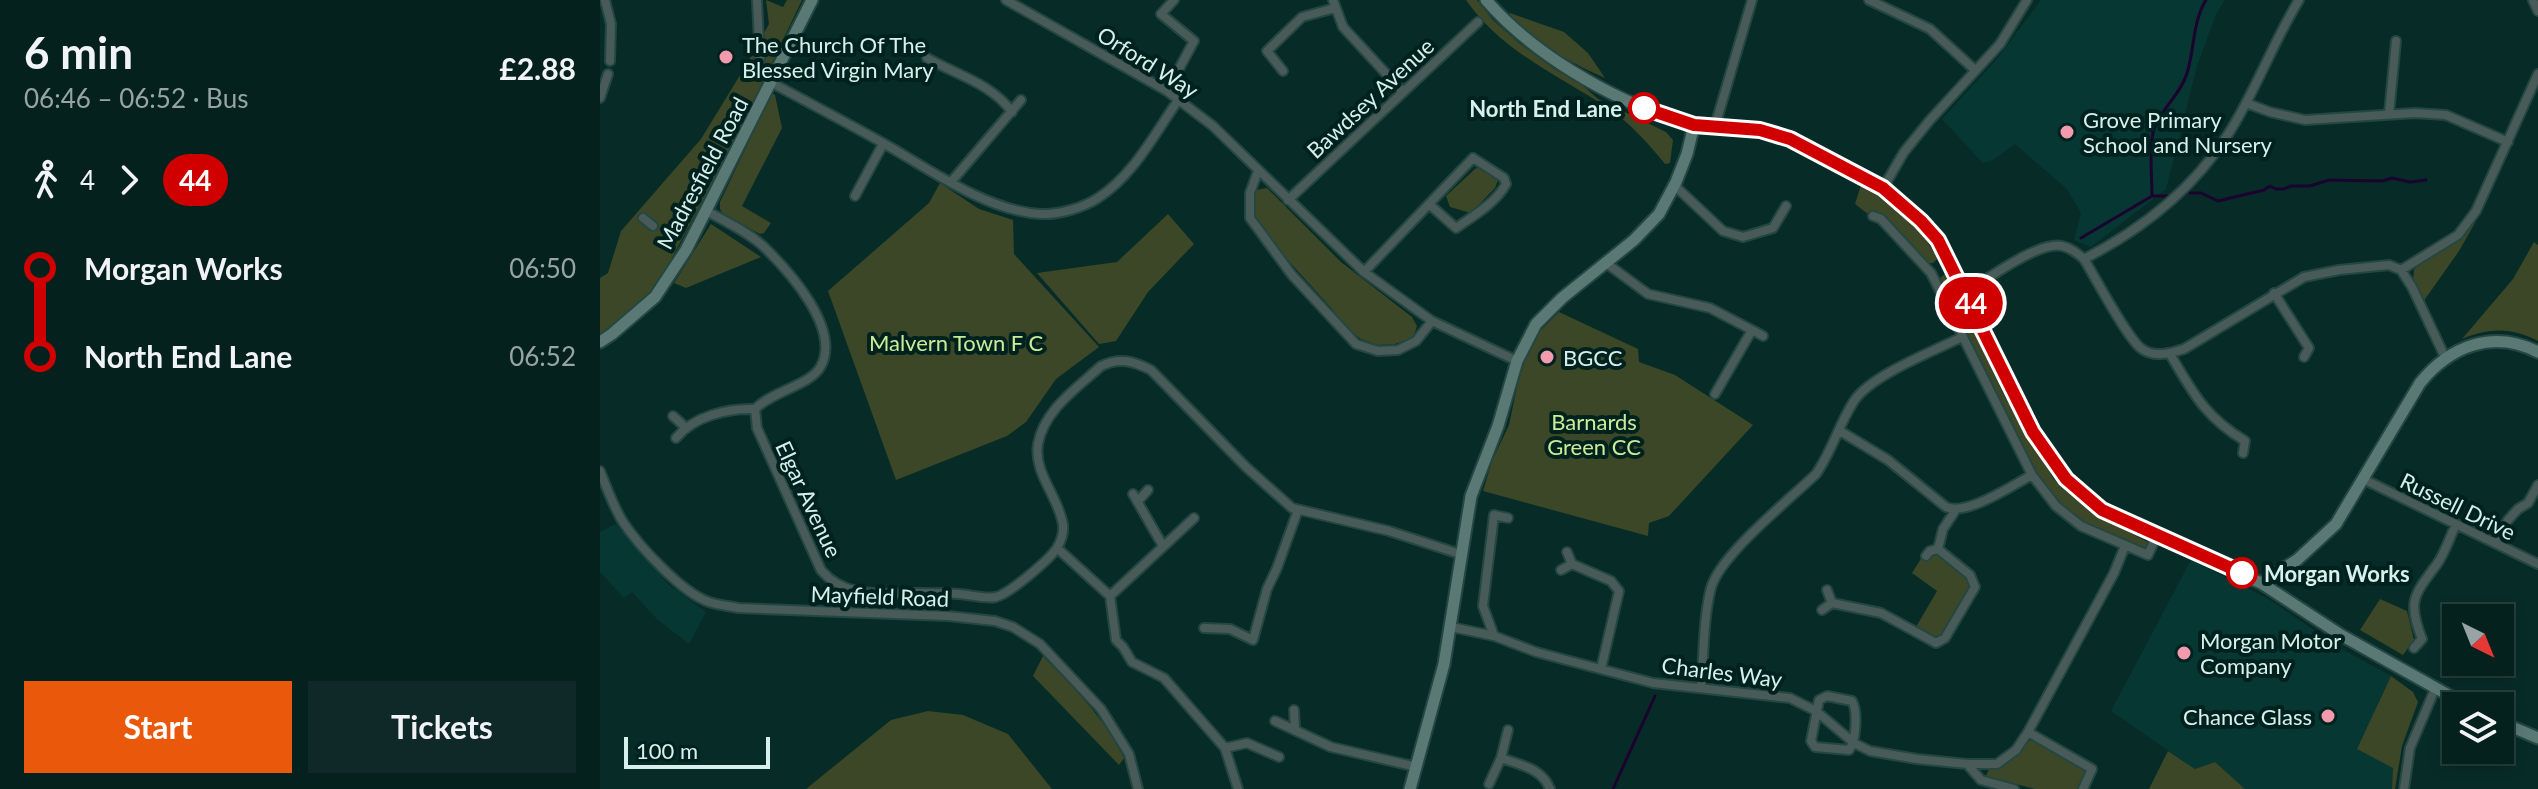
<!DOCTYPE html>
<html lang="en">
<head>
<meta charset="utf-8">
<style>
  :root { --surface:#05211e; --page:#0e2927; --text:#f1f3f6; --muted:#97a3a4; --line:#263e3c; --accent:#ea580c }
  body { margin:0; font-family:Lato,sans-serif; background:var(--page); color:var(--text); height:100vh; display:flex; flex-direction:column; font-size:30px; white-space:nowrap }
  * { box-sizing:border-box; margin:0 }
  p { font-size:26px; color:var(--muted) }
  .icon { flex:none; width:44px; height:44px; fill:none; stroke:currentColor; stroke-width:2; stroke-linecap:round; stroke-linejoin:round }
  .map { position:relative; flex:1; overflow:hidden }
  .sheet { display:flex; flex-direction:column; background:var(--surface); width:600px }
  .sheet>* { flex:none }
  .badge { padding:0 16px; border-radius:26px; font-size:28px; line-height:52px }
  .needle { width:52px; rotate:137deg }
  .tools { position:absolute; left:1842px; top:604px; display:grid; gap:16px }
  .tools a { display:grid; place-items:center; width:72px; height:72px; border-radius:0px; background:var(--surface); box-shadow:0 4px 12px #0003,0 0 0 2px var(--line); font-size:40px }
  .scale { position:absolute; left:24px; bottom:20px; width:146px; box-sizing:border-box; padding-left:8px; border:4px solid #d8f0ec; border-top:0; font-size:22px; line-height:28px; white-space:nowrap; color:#d8f0ec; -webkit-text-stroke:6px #00221e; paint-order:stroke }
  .map>.badge { position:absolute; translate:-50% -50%; box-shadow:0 0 0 4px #fff }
  .legs { display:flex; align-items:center; gap:12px; height:88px; padding:0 24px; font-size:26px }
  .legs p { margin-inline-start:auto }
  .head { display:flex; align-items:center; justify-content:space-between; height:136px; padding:0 24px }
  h1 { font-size:44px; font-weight:700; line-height:60px }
  .action { display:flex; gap:16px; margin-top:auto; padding:16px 24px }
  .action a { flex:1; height:92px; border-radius:0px; background:var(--accent); color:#fff; font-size:32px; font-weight:700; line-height:92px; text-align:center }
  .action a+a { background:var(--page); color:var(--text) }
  ul { padding:0 24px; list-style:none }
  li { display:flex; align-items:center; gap:28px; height:88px; font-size:30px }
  li i { display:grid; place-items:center; width:12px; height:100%; margin:0 10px; background:currentColor }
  li i::after { content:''; width:20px; height:20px; margin:-10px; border:6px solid; border-radius:50%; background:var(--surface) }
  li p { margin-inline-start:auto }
  li:first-child i { background:linear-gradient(#0000 50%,currentColor 0) }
  li:last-child i { background:linear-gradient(currentColor 50%,#0000 0) }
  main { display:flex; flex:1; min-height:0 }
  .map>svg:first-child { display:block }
  .built { fill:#073732 }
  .green { fill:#3b4726 }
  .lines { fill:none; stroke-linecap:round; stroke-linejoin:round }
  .stream { stroke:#1b032f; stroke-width:3 }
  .street-casing { stroke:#244743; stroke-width:12 }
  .secondary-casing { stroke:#244743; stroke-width:15 }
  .street { stroke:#485b58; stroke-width:8 }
  .secondary { stroke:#5b7974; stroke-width:11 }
  .line-1-casing { stroke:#fff; stroke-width:18 }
  .line-1 { stroke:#d00000; stroke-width:12 }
  .poi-dot { fill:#f29aae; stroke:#00221e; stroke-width:3 }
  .stop-1-dot { fill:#fff; stroke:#d00000; stroke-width:4 }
  .labels { text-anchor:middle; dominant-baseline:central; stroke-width:8; stroke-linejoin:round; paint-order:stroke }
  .poi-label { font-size:22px; fill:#d8f0ec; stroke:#00221e; text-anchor:start }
  .street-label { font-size:22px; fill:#d8f0ec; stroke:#00221e }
  .stop-label { font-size:22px; font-weight:bold; fill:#d8f0ec; stroke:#00221e; text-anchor:end }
  .park-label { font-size:22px; fill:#cceb97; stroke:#00221e }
</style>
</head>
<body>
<main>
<section class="sheet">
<div class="head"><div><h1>6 min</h1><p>06:46 – 06:52 · Bus</p></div><b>£2.88</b></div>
<div class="legs"><svg class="icon" aria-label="walk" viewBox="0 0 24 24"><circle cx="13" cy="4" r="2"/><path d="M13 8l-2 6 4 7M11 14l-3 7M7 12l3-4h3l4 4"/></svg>4<svg class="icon" aria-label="forward" viewBox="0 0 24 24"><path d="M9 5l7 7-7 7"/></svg><b class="badge" style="background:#d00000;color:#fff">44</b></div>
<ul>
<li><i style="color:#d00000"></i><b>Morgan Works</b><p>06:50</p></li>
<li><i style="color:#d00000"></i><b>North End Lane</b><p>06:52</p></li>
</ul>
<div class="action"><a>Start</a><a>Tickets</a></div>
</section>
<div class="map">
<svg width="1938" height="789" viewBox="0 0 1938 789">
  <rect width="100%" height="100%" fill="#072c28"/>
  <path class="built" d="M1441 0H1625L1616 14 1597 66 1566 189 1491 247 1474 240 1481 213 1467 189 1415 144 1393 160 1383 163 1342 119 1397 59Z
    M16 524 68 584 106 612 89 644 57 619 32 592 24 598 0 572V532Z
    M1591 560 1670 600 1740 648 1791 676 1778 703 1794 769 1792 789H1645L1595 769 1511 711Z"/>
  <path class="green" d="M166 0 183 7 187 0H202L132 146 52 295 0 334V278L8 273 21 231 101 139 145 67 169 24Z
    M866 0H877L893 20 919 43 956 70 980 83 998 99 1066 132 1073 140 1070 163 1065 164C1049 144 1030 123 1008 108 958 75 901 51 866 0Z
    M910 13 964 32 988 53 1005 78C971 63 936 43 909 17Z
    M172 93 175 95 182 128 142 206 171 223 164 233 160 234 123 214 120 209V202Z
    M879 167 884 168 898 180 895 188 871 213 850 207 846 196 875 169Z
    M340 183 379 209 413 220 414 254 499 347 456 379 426 422 407 436 296 480 228 291 329 203Z
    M1261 185C1294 201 1319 227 1338 258L1333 263H1328L1280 213 1273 218 1255 204Z
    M667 188 741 262 812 317 817 326 813 338 795 344 778 345 761 339 744 327 732 309 677 248 653 217 656 190Z
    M568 214 594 244 548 292 516 341 499 344 437 273 517 262Z
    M1876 221 1859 251 1823 302 1813 280 1814 270 1819 263 1855 242Z
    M111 224 161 257 86 288 74 283Z
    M1934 242 1938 245V341C1911 327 1889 328 1862 339L1913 279Z
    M1346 273 1405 397 1453 478 1467 492 1498 516 1548 542 1549 546 1543 550 1488 526 1463 507 1437 475 1338 280Z
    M959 312 1038 349 1039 362 1075 375 1153 425 1069 516 1049 523 1048 536 883 491 892 461 909 425 918 382 927 354 939 332Z
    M1332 554H1335L1368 577 1372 586 1366 596 1364 595 1348 625 1349 627 1344 634 1335 637 1316 627 1337 591 1312 573 1322 557 1327 561Z
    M1780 599 1807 611 1814 640 1803 655 1760 630Z
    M443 656C474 688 504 717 524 758L519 765 433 676Z
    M1791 676 1813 692 1818 702 1802 746 1795 789H1792L1793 768 1757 749Z
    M328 711 363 715 408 734 452 789H206L291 720Z
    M1432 740 1488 768V772L1479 789H1435L1386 776 1389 769 1412 759 1426 742Z
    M1568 751 1595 769 1615 762 1645 789H1549Z"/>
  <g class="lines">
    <path class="stream" d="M1590 193H1601L1618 201 1664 190 1670 186 1676 189H1684L1691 186H1710L1729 180 1782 181 1792 178 1810 182 1826 180
      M1552 196C1552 176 1549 152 1553 133 1558 111 1581 95 1587 73 1595 48 1592 23 1606 0
      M1481 238 1552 196H1567
      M1013 789 1055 696"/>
    <defs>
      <path id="street" d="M5 0 11 24 10 61
        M157 0 160 64 172 83C211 104 251 125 290 147 333 172 389 211 440 214 458 215 483 208 498 198 534 175 555 133 579 99
        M406 0 567 91 613 126 764 272 832 321 917 361
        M733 0 743 27 803 92
        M1269 0 1330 29 1375 70
        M1933 0 1938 11
        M327 58C357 75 392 84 412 112
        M683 71 667 51 702 17 735 8
        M567 91 594 41 561 14 574 0
        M0 98 8 74
        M1646 103 1670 112 1705 120 1815 113 1846 115 1908 142
        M1789 114 1796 41
        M1115 126 1152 0
        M658 171 650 193V218L692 275 756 344 778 351 798 350 816 341 832 321
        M351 182 421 100
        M1074 185 1123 231 1143 237 1173 228 1186 206
        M1283 188 1304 152 1330 120 1400 44 1427 0
        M255 196 283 144
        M688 200 878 22
        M105 210C124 221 147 231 163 246 188 270 241 328 221 366 210 386 174 390 155 409L157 428 221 570C245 599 282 593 317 593 331 593 345 593 359 594 371 595 385 599 396 597 409 594 449 560 457 548 461 541 464 533 463 525 459 497 433 473 438 444 444 410 477 388 501 366 520 357 533 361 551 370L646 467 692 508 789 531 860 554
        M1273 216 1281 219 1331 273 1432 475 1456 506 1481 526 1548 555 1557 535
        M43 218 53 226
        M1484 259C1541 230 1592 190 1627 136 1655 93 1672 44 1699 0
        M1006 263 1048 294 1110 308 1152 330 1115 394
        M1801 270 1858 235 1876 211 1938 74
        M764 272C800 234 837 196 873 158L904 178 906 184C896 203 873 216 856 228L829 204
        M1366 292C1388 279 1438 241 1462 246 1471 248 1477 253 1484 259 1495 277 1528 340 1542 349 1555 358 1571 353 1584 349L1704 277 1739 270 1789 265 1801 270 1812 287 1845 357
        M1674 293 1709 348 1704 357
        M1152 330 1163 336
        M1570 354C1593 393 1605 417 1645 441L1643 453
        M73 416 85 427
        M1240 431 1288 460 1346 507C1367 516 1411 486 1432 475
        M76 438C94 416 128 408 155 409
        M0 471C7 488 13 506 23 522 39 546 82 593 109 602 118 605 129 606 139 608L348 616 395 621 413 627 440 644 501 709 529 754 538 789
        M1763 479 1938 564
        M533 494 563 546
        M538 501 548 490
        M1895 542 1908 520 1918 509 1928 503 1938 485
        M457 548 510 596 516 640 523 647 532 662 564 678 625 748 647 743 679 757
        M967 552 972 564 1011 581 1019 591 1001 669
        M1326 556 1330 551 1338 549
        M961 570 972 564
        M1227 590 1232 603 1281 613 1336 643 1345 638 1375 587 1370 575 1338 549 1343 529 1355 511
        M510 596 594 518
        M1222 610 1232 603
        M851 627 894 636 936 652 1053 683 1190 698 1216 711 1254 743 1270 751 1317 759 1367 764H1397L1416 750 1428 732 1514 573 1525 546
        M604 628 630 629 653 640 667 589 677 568 698 510
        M894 636 883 606 894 515 908 518
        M1814 648 1822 639C1807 601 1814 595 1837 564 1845 553 1850 537 1856 524
        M1101 688C1104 655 1103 619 1111 588 1120 555 1189 500 1216 474 1232 451 1239 424 1254 401 1271 375 1334 351 1362 337
        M1227 696 1252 701C1258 711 1256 742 1249 750L1215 747 1211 741 1219 700Z
        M694 710 695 728
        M675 721 731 747 817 767
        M908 730 901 758C920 765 942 768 950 789
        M1428 732 1492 769 1483 789
        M625 748 638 789
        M1367 764 1381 780 1414 789
        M889 784 901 758
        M1804 789 1810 748 1835 689"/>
      <path id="secondary" d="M886 0C931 52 1009 99 1075 119 1102 128 1131 125 1159 130 1181 134 1201 145 1221 155 1267 178 1303 200 1338 240L1433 432 1466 479 1502 510 1661 583 1741 635 1868 706
        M0 342 12 334 55 297 86 250 212 0
        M1661 583 1697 560 1736 524 1820 383C1850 346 1893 329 1938 352
        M1900 722 1938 738
        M810 789 844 664 871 496 898 426 917 361 936 324 962 298 1034 240 1059 214 1076 182 1087 154 1094 125"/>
    </defs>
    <use href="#street" class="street-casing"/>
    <use href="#secondary" class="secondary-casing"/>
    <use href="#street" class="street"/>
    <use href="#secondary" class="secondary"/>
  </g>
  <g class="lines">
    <defs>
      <path id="line-1" d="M1044 108 1094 125 1160 130 1190 139 1283 188 1321 221 1338 240 1433 432 1466 479 1502 510 1642 573"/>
    </defs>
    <use href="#line-1" class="line-1-casing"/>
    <use href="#line-1" class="line-1"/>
  </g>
  <g class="poi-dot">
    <circle cx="126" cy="57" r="8"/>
    <circle cx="1467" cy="132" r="8"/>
    <circle cx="947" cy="357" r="8"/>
    <circle cx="1584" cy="653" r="8"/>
    <circle cx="1728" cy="716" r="8"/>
  </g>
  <g class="stop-1-dot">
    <circle cx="1044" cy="108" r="14"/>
    <circle cx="1642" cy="573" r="14"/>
  </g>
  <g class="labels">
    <g class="poi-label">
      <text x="142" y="44">The Church Of The<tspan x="142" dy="25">Blessed Virgin Mary</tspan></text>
      <text x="1483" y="119">Grove Primary<tspan x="1483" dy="25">School and Nursery</tspan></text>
      <text x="963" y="357">BGCC</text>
      <text x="1600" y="640">Morgan Motor<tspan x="1600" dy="25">Company</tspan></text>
      <text x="1712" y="716" text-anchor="end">Chance Glass</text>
    </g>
    <g class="street-label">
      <text transform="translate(548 62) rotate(32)">Orford Way</text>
      <text transform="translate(770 98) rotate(-43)">Bawdsey Avenue</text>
      <text transform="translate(102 173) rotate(-62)">Madresfield Road</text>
      <text transform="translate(209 499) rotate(65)">Elgar Avenue</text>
      <text transform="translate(1858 506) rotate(26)">Russell Drive</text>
      <text transform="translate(280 596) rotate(2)">Mayfield Road</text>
      <text transform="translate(1122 672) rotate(7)">Charles Way</text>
    </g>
    <g class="stop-label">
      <text x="1022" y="108">North End Lane</text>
      <text x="1664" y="573" text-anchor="start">Morgan Works</text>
    </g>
    <g class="park-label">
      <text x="356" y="342">Malvern Town F C</text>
      <text x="994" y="421">Barnards<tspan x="994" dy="25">Green CC</tspan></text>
    </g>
  </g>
</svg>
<div class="tools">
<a><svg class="needle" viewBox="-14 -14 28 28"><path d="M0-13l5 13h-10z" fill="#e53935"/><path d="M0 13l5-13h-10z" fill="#97a3a4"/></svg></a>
<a><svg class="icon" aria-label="layers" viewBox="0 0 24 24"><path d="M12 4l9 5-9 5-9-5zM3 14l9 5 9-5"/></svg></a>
</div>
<div class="scale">100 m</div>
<b class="badge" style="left:1371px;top:303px;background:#d00000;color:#fff">44</b>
</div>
</main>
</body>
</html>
